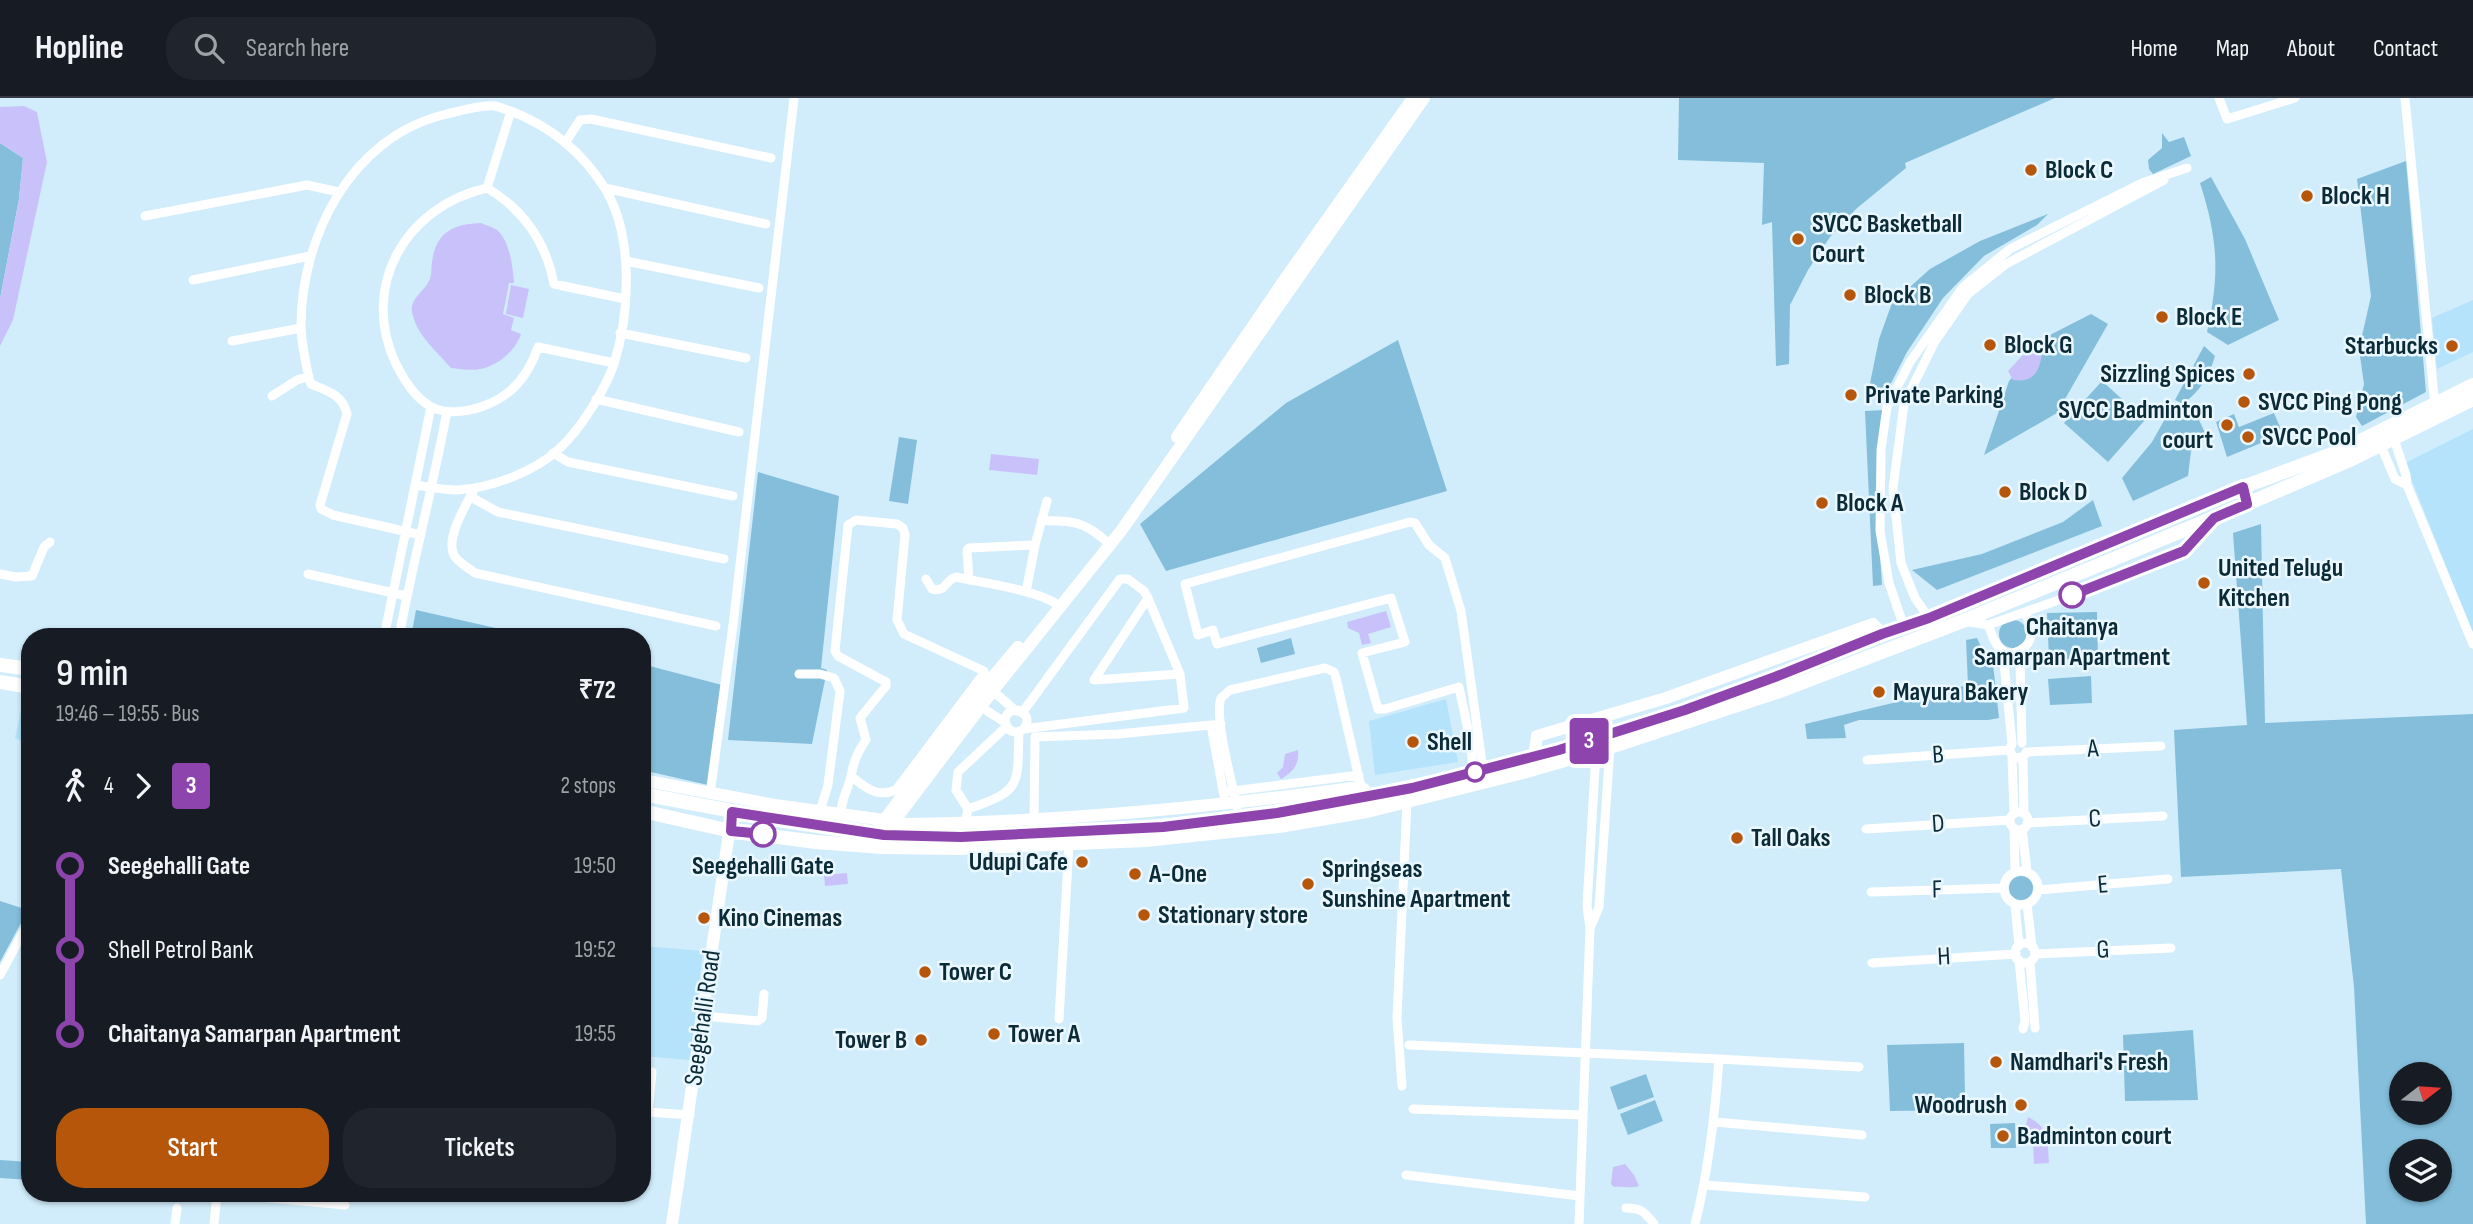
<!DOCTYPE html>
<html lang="en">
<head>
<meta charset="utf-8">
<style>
  :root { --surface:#171b24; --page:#20242c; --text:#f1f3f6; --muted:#9ea1a6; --line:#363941; --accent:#b5560a }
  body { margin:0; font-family:"Sofia Sans Condensed",sans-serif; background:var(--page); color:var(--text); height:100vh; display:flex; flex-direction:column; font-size:26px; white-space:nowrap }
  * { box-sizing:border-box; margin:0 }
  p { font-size:23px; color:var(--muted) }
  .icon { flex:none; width:38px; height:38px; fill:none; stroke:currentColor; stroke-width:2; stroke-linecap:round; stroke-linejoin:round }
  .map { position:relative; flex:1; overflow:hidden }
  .sheet { position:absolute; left:21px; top:530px; width:630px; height:574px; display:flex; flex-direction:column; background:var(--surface); border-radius:28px; box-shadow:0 2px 5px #0004 }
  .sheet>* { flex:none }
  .badge { padding:0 14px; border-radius:5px; font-size:24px; line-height:46px }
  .needle { width:46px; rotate:73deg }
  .tools { position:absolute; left:2389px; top:964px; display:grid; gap:14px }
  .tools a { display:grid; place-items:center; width:63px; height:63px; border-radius:50%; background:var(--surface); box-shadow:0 2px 5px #0004; font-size:35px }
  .map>.badge { position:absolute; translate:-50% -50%; box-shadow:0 0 0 4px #fff }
  .legs { display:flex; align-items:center; gap:10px; height:77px; padding:0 35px; font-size:23px }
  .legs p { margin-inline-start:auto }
  .summary { display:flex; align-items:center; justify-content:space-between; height:119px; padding:0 35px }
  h1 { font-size:38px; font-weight:600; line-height:52px }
  .primary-button { display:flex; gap:14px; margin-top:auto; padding:14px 35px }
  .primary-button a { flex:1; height:80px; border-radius:28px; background:var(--accent); color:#fff; font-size:28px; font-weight:600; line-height:80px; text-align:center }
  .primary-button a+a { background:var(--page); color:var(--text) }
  ul { padding:0 35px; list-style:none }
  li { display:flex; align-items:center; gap:24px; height:84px; font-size:26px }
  li i { display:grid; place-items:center; width:10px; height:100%; margin:0 9px; background:currentColor }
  li i::after { content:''; width:18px; height:18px; margin:-9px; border:5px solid; border-radius:50%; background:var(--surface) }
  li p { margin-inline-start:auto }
  li:first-child i { background:linear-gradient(#0000 50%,currentColor 0) }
  li:last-child i { background:linear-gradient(currentColor 50%,#0000 0) }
  header { display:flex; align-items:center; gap:42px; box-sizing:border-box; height:98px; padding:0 35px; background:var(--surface); border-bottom:2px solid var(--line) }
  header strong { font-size:33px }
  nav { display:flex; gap:38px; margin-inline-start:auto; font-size:24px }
  .search { width:490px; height:63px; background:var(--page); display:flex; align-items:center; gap:18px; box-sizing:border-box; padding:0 24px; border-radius:28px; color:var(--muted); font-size:26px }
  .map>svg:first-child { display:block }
  .built { fill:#b4e3fb }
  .green { fill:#84bedb; fill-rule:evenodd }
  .water { fill:#c9c2fa }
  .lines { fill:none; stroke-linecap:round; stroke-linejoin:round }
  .street { stroke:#fff; stroke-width:9 }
  .secondary { stroke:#fff; stroke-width:12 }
  .primary { stroke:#fff; stroke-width:14 }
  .line-1-casing { stroke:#fff; stroke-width:16 }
  .line-1 { stroke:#8e44ad; stroke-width:10 }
  .poi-dot { fill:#b5560a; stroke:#eaf7ff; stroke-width:2.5 }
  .stop-1-dot { fill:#fff; stroke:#8e44ad; stroke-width:3.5 }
  .labels { text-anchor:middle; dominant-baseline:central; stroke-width:5; stroke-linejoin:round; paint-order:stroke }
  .poi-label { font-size:26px; font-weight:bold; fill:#0b2b38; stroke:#eaf7ff; text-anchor:start }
  .stop-label { font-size:26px; font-weight:bold; fill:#0b2b38; stroke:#eaf7ff }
  .street-label { font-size:26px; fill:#0b2b38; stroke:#eaf7ff }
</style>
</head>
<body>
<header>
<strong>Hopline</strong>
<div class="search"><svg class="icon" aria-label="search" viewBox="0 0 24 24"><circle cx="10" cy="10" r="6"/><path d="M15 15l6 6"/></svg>Search here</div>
<nav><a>Home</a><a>Map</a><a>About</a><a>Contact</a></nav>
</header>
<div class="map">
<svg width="2473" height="1126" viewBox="0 0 2473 1126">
  <rect width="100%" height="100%" fill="#d1edfb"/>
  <path class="built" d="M2473 202V254L2437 271 2432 220Z
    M2473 331V536L2405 365Z
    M24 598 30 599V647L15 640Z
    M1446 601 1458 664 1375 677 1369 623Z
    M642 848 703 853 690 962 642 958Z"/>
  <path class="green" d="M1679 0H2055L1905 65 1906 70 1856 111 1830 139 1808 172 1790 207 1789 266 1776 268 1772 124 1762 127 1764 65 1678 62Z
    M2162 35 2169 44 2184 39 2191 58 2153 76 2149 71 2148 62 2162 50Z
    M0 45 23 60 19 101 0 201Z
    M2406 63 2426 294 2362 328 2356 319 2364 286 2359 251 2371 198 2357 81Z
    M2211 79 2245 141 2279 222 2228 247 2207 234C2220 176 2218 141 2200 85Z
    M2048 116 2037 127 1984 158 1943 200 1907 254 1883 301 1867 300 1879 241 1892 205 1930 171 1980 143Z
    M2091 216 2108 226 2057 315 1984 357 2009 283 2048 238Z
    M1398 242 1447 393 1166 473 1140 426 1286 305Z
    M2204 248 2215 258C2209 279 2200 293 2183 306L2175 302Z
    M2102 283 2145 322 2108 364 2064 325Z
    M2193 309 2207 339 2191 353 2188 378 2133 403 2122 380 2152 344 2166 319Z
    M1885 312 1877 412 1882 487 1873 488 1865 313Z
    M2274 315 2283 336 2227 359 2216 324 2234 316 2239 329Z
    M899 339 917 342 908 406 889 403Z
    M758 374 839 398 821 570 827 572 812 646 728 642Z
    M2093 402 2102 428 1937 492 1912 472 1982 456 2063 424Z
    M2261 426 2265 625 2473 616V1126H2366L2354 889 2341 771 2181 779 2174 632 2247 627 2233 435ZM2401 976H2440V1015H2401ZM2401 1054H2440V1092H2401Z
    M416 512 535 539H411Z
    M2097 514 2098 560 2049 562 2047 515Z
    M1999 536a14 14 0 1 1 28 0a14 14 0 1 1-28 0Z
    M1291 540 1295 556 1261 565 1257 550Z
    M1977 540 1984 555 1993 566 1999 620 1988 622H1859L1844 627 1846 640 1807 641 1805 626 1968 587 1966 542Z
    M642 566 722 587 708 687 642 672Z
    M2091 578 2092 605 2050 607 2048 581Z
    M2009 790a12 12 0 1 1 24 0a12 12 0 1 1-24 0Z
    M0 803 28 812 0 864Z
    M2193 932 2198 1002 2125 1003 2123 937Z
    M1964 945 1965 998H1961V1012L1890 1013 1887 947Z
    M1646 976 1654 999 1618 1012 1610 989Z
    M1655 1002 1663 1023 1628 1037 1620 1016Z
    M2015 1025 2016 1050H1991L1990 1026Z
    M0 1062 30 1064V1082L0 1080Z"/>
  <path class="water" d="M24 8 37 14 47 64 13 222 0 248V201L19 101 23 60 0 45V9Z
    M481 125C485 127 493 129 497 132 510 143 513 170 514 185H509L503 216 514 220 511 232 521 236C516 252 498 268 480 271 471 273 460 271 451 270 438 255 418 238 413 218 407 201 425 194 430 181 432 176 431 169 432 164 436 134 453 126 481 125Z
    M511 187 529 191 523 220 506 216Z
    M2034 245 2042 254C2040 273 2034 285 2013 282L2008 273Z
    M991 356 1039 361 1037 377 989 372Z
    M1386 513 1391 529 1368 536 1371 545 1362 547 1359 535 1348 530 1347 524Z
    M1298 652C1299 667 1294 673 1281 681L1277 675 1283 669 1285 656Z
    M847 775 848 786 825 788 824 777Z
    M2028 1019C2049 1029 2048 1044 2049 1065L2034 1066 2033 1043 2025 1031Z
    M1625 1066 1634 1077 1639 1088C1631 1091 1623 1088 1614 1089L1611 1086 1613 1069Z"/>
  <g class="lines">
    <path class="street" d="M2219 0 2227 21 2295 0
      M2405 0 2435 308
      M565 45 580 22 591 21 771 60
      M605 90 766 126
      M145 118 307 87 339 94
      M626 163 759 190
      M193 182 310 158
      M620 235 746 260
      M232 243 301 230
      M614 265 538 249C529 276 513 297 486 307 471 313 449 317 434 310 417 303 404 282 396 266 359 188 406 108 487 90 524 112 546 144 554 186L625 201
      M272 298 297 282 309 278
      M596 301 739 334
      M2381 348 2395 381 2407 387 2406 377 2394 341
      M553 355 568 364 733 398
      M415 387C429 389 443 392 457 392 492 390 534 374 559 351 580 332 605 292 614 266 630 215 634 136 604 89 582 54 549 28 511 13L487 90
      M2407 387 2473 546
      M475 390C467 405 445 440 454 457 457 464 469 470 475 475L716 528
      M471 399 498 414 724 461
      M1041 423C1073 422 1087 424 1110 447
      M421 437 333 417 321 411 320 407 347 316C343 297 328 293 311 286L309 281C306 264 301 245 301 228 301 139 351 40 443 17 456 14 482 6 495 8 500 9 506 12 511 13
      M0 476 15 479 32 478 44 449 50 444
      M308 476 407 498
      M926 481 932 491C946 495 945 482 956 479 982 485 1041 492 1061 509
      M969 482 967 452 969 450 1035 447
      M1026 494 1035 447 1047 403
      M1148 500 1094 582 1180 576
      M1929 520 1915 500 1901 465 1893 390 1904 306 1934 245 1968 196 2006 166 2164 82
      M1964 523 1988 527C1992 535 1994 547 2002 552 2012 561 2031 549 2031 536 2032 529 2028 521 2025 514
      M1988 527 2096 489 2184 453 2211 423
      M1904 529 1889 485 1880 433 1881 352 1887 309 1910 264 1963 189 2010 151 2142 85 2187 70
      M384 539 431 309
      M399 539C413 463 433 389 447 313
      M2003 554 2012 646 2009 652 2014 660 2023 659
      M799 576H820L834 580 840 593 828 687 820 713
      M993 593 1016 613
      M981 609 1006 625
      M1005 623a11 11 0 1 1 22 0a11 11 0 1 1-22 0Z
      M1022 615 1120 481H1128L1144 493 1148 500 1180 576 1184 610 1024 631
      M1211 627 1224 698
      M2022 645 2020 562 2024 550
      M2026 654 2161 648
      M2012 658 2014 716
      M1867 662 2009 652
      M1473 675 1471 646 1459 589 1385 611H1378L1362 555 1405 544 1391 500 1217 546 1213 532 1198 537 1185 486 1410 424 1415 425 1429 447 1445 460 1461 513 1483 672
      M1224 694 1359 677
      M710 696 733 527 794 0
      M1237 709C1232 683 1214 621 1221 600L1230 592 1325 570 1334 574 1336 580 1361 689
      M968 711 956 692 958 674 1007 628
      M2010 723a9 9 0 1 1 18 0a9 9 0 1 1-18 0Z
      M2024 715 2023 659 2026 655
      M841 716C841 701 848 692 851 678 854 663 857 655 866 642L860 620 886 588V584L838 558 835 553 848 427 856 422 897 426 903 430 905 437 897 522 904 536 984 573V575L896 692C877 700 866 690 851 678
      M1034 722 1035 639 1118 636 1221 626
      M2027 725 2163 718
      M965 726 968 711C1023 692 1017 688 1019 633
      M2014 730 2015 773
      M1866 731 2010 722
      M2022 731 2027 773
      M2004 790a17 17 0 1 1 34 0a17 17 0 1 1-34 0Z
      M2038 792 2168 781
      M1871 794 2004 790
      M2015 806 2019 848
      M2027 806 2032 849
      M1591 828 1599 809 1610 649
      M2015 855a10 10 0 1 1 20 0a10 10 0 1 1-20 0Z
      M2035 856 2171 850
      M2019 862 2025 923 2023 931
      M2030 864 2035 930
      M1872 865 2016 856
      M0 877 30 821
      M703 918 758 923 762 920 764 896
      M1059 921 1069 746
      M1409 947 1719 961
      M1402 988 1397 920 1407 704
      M1413 1011 1582 1017
      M642 1013 648 1014 652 974
      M648 1014 690 1017
      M1715 1024 1862 1037
      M1406 1077 1580 1098
      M1705 1087 1865 1099
      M229 1096 345 1107
      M1626 1110C1641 1110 1645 1114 1654 1126
      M175 1126 177 1110
      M214 1126 217 1096
      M1579 1126 1590 830 1587 808 1596 653
      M1695 1126C1709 1071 1715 1017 1719 961L1859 969"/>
    <path class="secondary" d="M1177 339 1285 181 1413 0
      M1534 659 1537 638 1666 600 1873 526 1882 536
      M642 682 775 707 884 722 892 726C1049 725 1205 710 1360 689L1364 691 1368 699
      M883 743 892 726 995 590 1121 433 1424 0
      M873 744 875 735C921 672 967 608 1018 549
      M672 1126 732 714"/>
    <path class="primary" d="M0 567 30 571
      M0 584 30 589
      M642 696C723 711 803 727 884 737 899 739 916 738 931 738 986 740 1042 737 1097 733 1299 719 1496 678 1687 611 1768 583 1848 548 1929 520L2243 389 2340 353 2473 287
      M642 713 731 733 816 744 882 749 960 750 1145 742 1279 728 1367 713 1523 674 1610 649 1780 593 1963 523 2247 406 2352 361 2473 301"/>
  </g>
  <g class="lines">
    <defs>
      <path id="line-1" d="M763 736 731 733 732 714 884 737 961 739 1163 729 1277 715 1412 690 1559 652 1685 612 1775 579 1882 536 1929 520 2243 389 2247 406 2214 420 2184 453 2072 497"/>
    </defs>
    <use href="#line-1" class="line-1-casing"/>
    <use href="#line-1" class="line-1"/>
  </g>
  <g class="poi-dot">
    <circle cx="2031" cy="72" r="7"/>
    <circle cx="2307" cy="98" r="7"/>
    <circle cx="1798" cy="141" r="7"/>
    <circle cx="1850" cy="197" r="7"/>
    <circle cx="2162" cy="219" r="7"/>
    <circle cx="1990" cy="247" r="7"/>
    <circle cx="2452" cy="248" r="7"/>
    <circle cx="2249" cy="276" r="7"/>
    <circle cx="1851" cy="297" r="7"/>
    <circle cx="2244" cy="304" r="7"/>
    <circle cx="2227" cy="327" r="7"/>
    <circle cx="2248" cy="339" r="7"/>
    <circle cx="2005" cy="394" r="7"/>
    <circle cx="1822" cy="405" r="7"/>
    <circle cx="2204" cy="485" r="7"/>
    <circle cx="1879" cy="594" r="7"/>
    <circle cx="1413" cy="644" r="7"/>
    <circle cx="1737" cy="740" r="7"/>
    <circle cx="1082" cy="764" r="7"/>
    <circle cx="1135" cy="776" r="7"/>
    <circle cx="1308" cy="786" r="7"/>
    <circle cx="1144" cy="817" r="7"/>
    <circle cx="704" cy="820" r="7"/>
    <circle cx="925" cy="874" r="7"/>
    <circle cx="994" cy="936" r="7"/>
    <circle cx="921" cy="942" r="7"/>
    <circle cx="1996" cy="964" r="7"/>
    <circle cx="2021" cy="1007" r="7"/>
    <circle cx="2003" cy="1038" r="7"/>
  </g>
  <g class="stop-1-dot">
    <circle cx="2072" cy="497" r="12"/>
    <circle cx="1475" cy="674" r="9"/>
    <circle cx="763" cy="736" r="12"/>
  </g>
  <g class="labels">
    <g class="poi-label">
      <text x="2045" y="72">Block C</text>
      <text x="2321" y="98">Block H</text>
      <text x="1812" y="126">SVCC Basketball<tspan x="1812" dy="30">Court</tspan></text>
      <text x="1864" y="197">Block B</text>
      <text x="2176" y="219">Block E</text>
      <text x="2004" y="247">Block G</text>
      <text x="2438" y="248" text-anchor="end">Starbucks</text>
      <text x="2235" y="276" text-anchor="end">Sizzling Spices</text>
      <text x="1865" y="297">Private Parking</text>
      <text x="2258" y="304">SVCC Ping Pong</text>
      <text x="2213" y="312" text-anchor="end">SVCC Badminton<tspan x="2213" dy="30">court</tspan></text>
      <text x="2262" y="339">SVCC Pool</text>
      <text x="2019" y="394">Block D</text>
      <text x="1836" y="405">Block A</text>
      <text x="2218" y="470">United Telugu<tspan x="2218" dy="30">Kitchen</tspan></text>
      <text x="1893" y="594">Mayura Bakery</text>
      <text x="1427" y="644">Shell</text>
      <text x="1751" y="740">Tall Oaks</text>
      <text x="1068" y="764" text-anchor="end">Udupi Cafe</text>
      <text x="1322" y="771">Springseas<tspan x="1322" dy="30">Sunshine Apartment</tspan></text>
      <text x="1149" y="776">A-One</text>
      <text x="1158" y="817">Stationary store</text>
      <text x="718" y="820">Kino Cinemas</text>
      <text x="939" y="874">Tower C</text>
      <text x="1008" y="936">Tower A</text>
      <text x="907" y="942" text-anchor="end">Tower B</text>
      <text x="2010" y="964">Namdhari's Fresh</text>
      <text x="2007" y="1007" text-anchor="end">Woodrush</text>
      <text x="2017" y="1038">Badminton court</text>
    </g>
    <g class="stop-label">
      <text x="2072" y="529">Chaitanya<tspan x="2072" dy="30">Samarpan Apartment</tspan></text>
      <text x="763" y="768">Seegehalli Gate</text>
    </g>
    <g class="street-label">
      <text transform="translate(2093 651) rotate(-3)">A</text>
      <text transform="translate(1938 657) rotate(-4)">B</text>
      <text transform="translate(2095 721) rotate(-3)">C</text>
      <text transform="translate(1938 726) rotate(-4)">D</text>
      <text transform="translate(2103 787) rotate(-5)">E</text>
      <text transform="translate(1937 792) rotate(-1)">F</text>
      <text transform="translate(2103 852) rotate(-2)">G</text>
      <text transform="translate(1944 859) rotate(-3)">H</text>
      <text transform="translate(703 920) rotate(-82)">Seegehalli Road</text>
    </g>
  </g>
</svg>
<div class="tools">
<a><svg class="needle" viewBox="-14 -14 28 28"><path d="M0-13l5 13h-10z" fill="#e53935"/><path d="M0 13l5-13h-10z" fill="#9ea1a6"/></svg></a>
<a><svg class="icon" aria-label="layers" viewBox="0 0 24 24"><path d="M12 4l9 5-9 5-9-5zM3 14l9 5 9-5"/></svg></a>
</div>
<b class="badge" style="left:1589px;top:643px;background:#8e44ad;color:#fff">3</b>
<section class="sheet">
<div class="summary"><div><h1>9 min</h1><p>19:46 – 19:55 · Bus</p></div><b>₹72</b></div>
<div class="legs"><svg class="icon" aria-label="walk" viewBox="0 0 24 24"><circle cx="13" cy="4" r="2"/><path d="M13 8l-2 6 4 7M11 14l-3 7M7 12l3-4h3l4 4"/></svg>4<svg class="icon" aria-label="forward" viewBox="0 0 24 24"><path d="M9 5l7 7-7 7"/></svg><b class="badge" style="background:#8e44ad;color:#fff">3</b><p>2 stops</p></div>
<ul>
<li><i style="color:#8e44ad"></i><b>Seegehalli Gate</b><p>19:50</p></li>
<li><i style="color:#8e44ad"></i><span>Shell Petrol Bank</span><p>19:52</p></li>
<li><i style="color:#8e44ad"></i><b>Chaitanya Samarpan Apartment</b><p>19:55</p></li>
</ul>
<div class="primary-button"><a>Start</a><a>Tickets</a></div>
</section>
</div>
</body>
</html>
